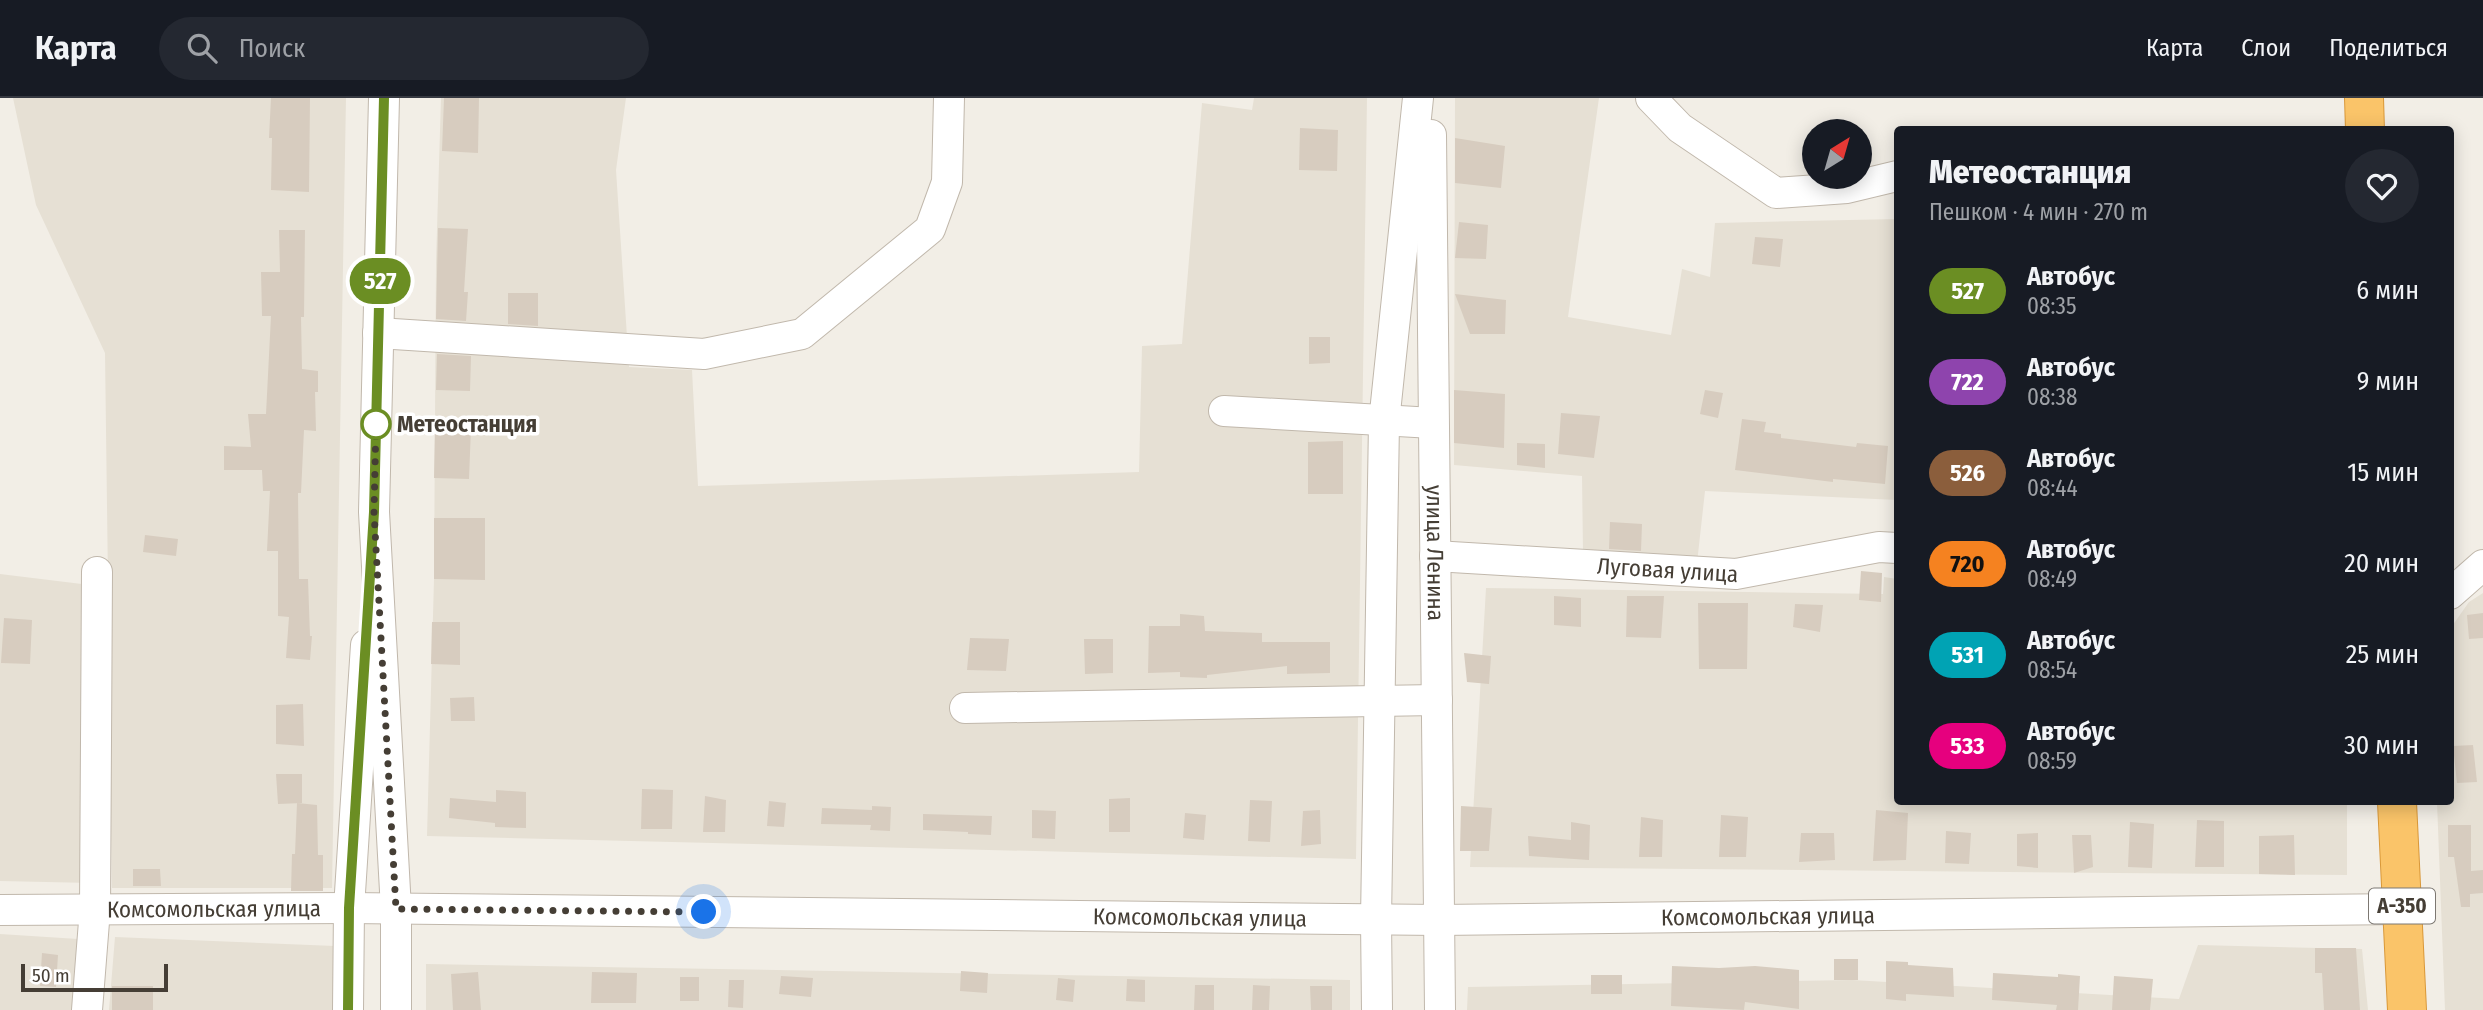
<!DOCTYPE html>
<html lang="ru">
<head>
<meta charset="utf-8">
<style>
  :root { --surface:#171b24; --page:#242831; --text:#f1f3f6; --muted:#9ea1a6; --line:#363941 }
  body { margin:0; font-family:"Fira Sans Condensed",sans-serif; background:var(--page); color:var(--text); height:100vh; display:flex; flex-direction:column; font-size:26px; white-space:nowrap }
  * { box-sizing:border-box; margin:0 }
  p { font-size:23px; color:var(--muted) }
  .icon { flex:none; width:38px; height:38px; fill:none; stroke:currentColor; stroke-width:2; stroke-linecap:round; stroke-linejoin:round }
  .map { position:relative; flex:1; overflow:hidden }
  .details { position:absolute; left:1894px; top:28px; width:560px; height:679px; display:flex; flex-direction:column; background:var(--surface); border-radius:7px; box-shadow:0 4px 18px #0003 }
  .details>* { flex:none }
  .badge { padding:0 14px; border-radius:23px; font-size:24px; line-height:46px }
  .needle { width:46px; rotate:37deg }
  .controls { position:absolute; left:1802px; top:21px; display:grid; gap:14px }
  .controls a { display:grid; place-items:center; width:70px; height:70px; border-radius:50%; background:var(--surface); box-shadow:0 4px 18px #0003; font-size:35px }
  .scale { position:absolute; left:21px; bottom:18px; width:147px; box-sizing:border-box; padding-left:7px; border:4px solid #453e35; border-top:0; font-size:19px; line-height:24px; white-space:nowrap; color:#453e35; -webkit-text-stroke:5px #fff; paint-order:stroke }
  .you { position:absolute; width:35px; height:35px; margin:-18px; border:5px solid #fff; border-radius:50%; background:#1a73e8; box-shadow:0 0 0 10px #1a73e833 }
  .map>.badge { position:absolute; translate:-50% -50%; box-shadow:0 0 0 4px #fff }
  .round { display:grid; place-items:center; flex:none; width:74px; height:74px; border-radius:37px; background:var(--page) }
  .headline { display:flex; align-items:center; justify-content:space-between; height:119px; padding:0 35px }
  h1 { font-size:33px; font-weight:800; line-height:52px }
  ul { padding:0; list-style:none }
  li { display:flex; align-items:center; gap:21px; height:91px; padding:0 35px }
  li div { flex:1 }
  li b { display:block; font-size:26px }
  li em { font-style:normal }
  li .badge { min-width:77px; font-weight:700; text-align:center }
  header { display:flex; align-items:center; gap:42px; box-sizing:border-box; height:98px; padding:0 35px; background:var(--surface); border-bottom:2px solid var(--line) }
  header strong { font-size:33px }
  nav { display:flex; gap:38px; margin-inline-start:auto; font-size:24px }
  .search { width:490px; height:63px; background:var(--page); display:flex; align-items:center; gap:18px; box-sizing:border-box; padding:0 24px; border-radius:38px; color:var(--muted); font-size:26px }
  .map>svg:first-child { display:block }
  .residential { fill:#e6e0d4 }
  .building { fill:#d7ccbf }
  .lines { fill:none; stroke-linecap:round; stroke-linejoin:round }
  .minor-casing { stroke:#c1b8ac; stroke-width:32 }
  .highway-casing { stroke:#d99839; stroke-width:40 }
  .minor { stroke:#fff; stroke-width:30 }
  .highway { stroke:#fac469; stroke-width:38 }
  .line-casing { stroke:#fff; stroke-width:16 }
  .line { stroke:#6b8e23; stroke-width:10 }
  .walk { stroke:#453e35; stroke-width:7; stroke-dasharray:0 12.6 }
  .stop-dot { fill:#fff; stroke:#6b8e23; stroke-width:3.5 }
  .labels { text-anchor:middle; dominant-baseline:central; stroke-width:7; stroke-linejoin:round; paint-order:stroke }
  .shield { fill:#fff; stroke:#7d7872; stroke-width:2 }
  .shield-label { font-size:21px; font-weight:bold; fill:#453e35 }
  .stop-label { font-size:23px; font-weight:bold; fill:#453e35; stroke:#fff; text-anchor:start }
  .street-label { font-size:23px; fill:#453e35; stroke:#fff }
</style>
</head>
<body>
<header>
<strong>Карта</strong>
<div class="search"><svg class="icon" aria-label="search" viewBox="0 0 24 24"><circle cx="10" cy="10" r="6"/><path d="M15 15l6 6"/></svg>Поиск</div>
<nav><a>Карта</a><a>Слои</a><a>Поделиться</a></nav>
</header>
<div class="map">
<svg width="2483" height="912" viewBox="0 0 2483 912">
  <rect width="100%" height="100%" fill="#f2eee6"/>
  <path class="residential" d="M13 0H346L332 790H112L105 255 36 107Z
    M441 0H626L616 72 629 269 692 272 698 388 1139 374 1142 248 1182 246 1202 5 1252 12 1254 0H1367L1356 761 427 738 434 481 436 165Z
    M1455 0H1599L1568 219 1671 237 1682 171 1710 179 1715 125 1897 121V402L1705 393 1697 465 1583 454 1582 378 1454 367Z
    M0 476 90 487 92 785 0 783Z
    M1884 479 1897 481V704H2347V777L1470 769 1486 490 1883 496Z
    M2483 495V912H2445L2437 704H2450V531L2469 504Z
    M0 836 78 841 72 912H0Z
    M115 839 335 848 334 912H109Z
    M2198 847 2362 851 2368 912H1467L1468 889 1852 882 2179 901Z
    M426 866 1350 882V912H426Z"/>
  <path class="building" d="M271 0H310L309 94 271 92 272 40H269Z
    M444 0H479L478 55 442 53Z
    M1300 30 1338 32 1337 73 1299 72Z
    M1455 40 1505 48 1501 90 1455 85Z
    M1459 124 1488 127 1486 161 1455 160Z
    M438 130 468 131 464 194H468L466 223 436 221Z
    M279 132H305L304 219H301L302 271 318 273V294H315L316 333 304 332 301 395H298L299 481H308L310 538H312L310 562 286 560 289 519 278 518V453H267L270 393H263L262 372H224V348L251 349 248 316H266L271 218H262L261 174H280Z
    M1755 139 1783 141 1780 169 1752 166Z
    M508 195H538V228L508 226Z
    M1455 196 1506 202 1505 236H1470Z
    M1309 239H1330V265L1309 266Z
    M437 256 471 258 470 293 436 292Z
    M1454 292 1505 296 1504 350 1454 345Z
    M1705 292 1723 295 1718 320 1700 316Z
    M1561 315 1600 318 1594 360 1558 356Z
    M1742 321 1766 324 1764 334 1781 336V340L1856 349 1857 345 1888 348 1885 386 1833 381V384L1735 372Z
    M435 328 471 329 469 381 434 380Z
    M1343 343V396H1308V344Z
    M1517 345 1545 346V370L1517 367Z
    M434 420H485V482L434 481Z
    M1610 424 1642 426 1641 453 1609 451Z
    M145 437 178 441 176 458 143 454Z
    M1861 473 1882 475 1881 504 1859 502Z
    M1554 498 1581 500V529L1554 527Z
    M1627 498H1664L1661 540 1626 539Z
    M1698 505H1748L1747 571H1699Z
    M1795 506 1823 507 1820 534 1793 529Z
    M2483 515V540L2469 541 2467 517Z
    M1180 516 1204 518 1205 533 1262 535V544H1330V575L1287 576V568L1207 577V580L1180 579V574L1148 575 1149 528H1180Z
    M4 520 32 522 30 566 1 565Z
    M432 524H460V567L431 566Z
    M970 540 1009 541 1006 573 967 572Z
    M1084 541H1113V575L1085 576Z
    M1464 555 1491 558 1489 586 1467 584Z
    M474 599 475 623H451L450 600Z
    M303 606 304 648 276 646V607Z
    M2473 647 2477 684 2457 685 2453 648Z
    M276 676H302V705L278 706Z
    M642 691 673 692 672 731H641Z
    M496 692 526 694V730L495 729V725L449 720 450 700 496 704Z
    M705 698 726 702 725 734H703Z
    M1130 700V734H1109V701Z
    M1250 702 1272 703 1270 744 1248 743Z
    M769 703 786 705 784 729 767 728Z
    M297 705 317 707 318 757H323V793H291L292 756H295Z
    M872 708 891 709 890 733 870 732 871 727 821 726 822 710 872 712Z
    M1461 708 1492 710 1489 753H1460Z
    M1032 712 1056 713 1055 741 1032 740Z
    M1320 712 1321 746 1301 748 1303 713Z
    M1876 712 1908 715 1906 762 1873 763Z
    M1185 715 1206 717 1204 742 1183 740Z
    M923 716 992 718 991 737 968 736V734L923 732Z
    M1721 717 1748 719 1746 759H1719Z
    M1641 719 1663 722 1662 759H1639Z
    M2197 722 2224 723V769H2195Z
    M1571 724 1590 727 1589 762 1529 758 1528 738 1571 742Z
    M2130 724 2154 726 2152 770 2128 769Z
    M2448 727H2471V773L2483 772V795L2470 796V809H2461L2454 759H2448Z
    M1946 733 1971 735 1969 766 1945 765Z
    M1801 735H1834L1835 762 1799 764Z
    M2038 735V770L2017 768V736Z
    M2072 737H2091L2093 769 2074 775Z
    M2294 737 2295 777 2259 776V738Z
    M133 771H160L161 788H133Z
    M2315 850H2356L2360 912H2324L2322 875H2315Z
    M42 855 58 857 56 889 40 888Z
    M1834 861H1858V882H1834Z
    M1886 863 1908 864V867L1953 870 1954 899 1906 896V903L1886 901Z
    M1672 868 1719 870 1755 868 1799 872V911L1745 904 1744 912 1671 908Z
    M961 873 988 875 987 895 960 893Z
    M478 874 481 912H453L451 876Z
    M592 874 637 875 636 905H591Z
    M1993 875 2058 879V876L2080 878 2078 912H2056L2057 907 1992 902Z
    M1591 877H1622V896H1591Z
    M781 878 813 880 811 899 779 896Z
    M2114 878 2153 881 2150 912H2112Z
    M680 879H699V903H680Z
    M1058 880 1075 882 1073 904 1056 902Z
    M1127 881 1145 882V904L1126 903Z
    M729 882H744L743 910 728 909Z
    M1195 887H1214V912H1194Z
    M1253 887 1270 888 1269 912H1252Z
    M112 888H153V912H112Z
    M1310 888H1332V912H1311Z"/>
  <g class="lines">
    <defs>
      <g id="minor">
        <path d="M384 0 374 414 396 811V912"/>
        <path d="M1651 0 1680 30 1776 95 1847 90 1897 78"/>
        <path id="s1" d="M1431 37 1440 912"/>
        <path d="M378 235 704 256 802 236 930 131 947 84 949 0"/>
        <path d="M1224 313 1433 325"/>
        <path id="s2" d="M1435 458 1736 476 1879 449 1897 450"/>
        <path d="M2450 496 2483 467"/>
        <path d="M965 610 1437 602"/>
        <path id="s3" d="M0 812 349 810 1439 822 2403 811"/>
        <path d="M87 912 95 811 97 474"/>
        <path d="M348 912 349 810 366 547"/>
        <path d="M1377 912 1376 822 1384 324 1418 0"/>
      </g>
      <path id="highway" d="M2364 0 2365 32
        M2397 704 2407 912"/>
    </defs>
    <use href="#minor" class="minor-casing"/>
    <use href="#highway" class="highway-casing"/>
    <use href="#minor" class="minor"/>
    <use href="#highway" class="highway"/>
  </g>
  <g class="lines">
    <defs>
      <path id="line" d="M348 912 349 810 374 414 384 0"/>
    </defs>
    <use href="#line" class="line-casing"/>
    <use href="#line" class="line"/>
    <path class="walk" d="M376 326 374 414 396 811 704 814"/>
  </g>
  <circle class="stop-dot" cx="376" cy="326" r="14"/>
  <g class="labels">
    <rect class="shield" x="2369" y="790.5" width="66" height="35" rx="5"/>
    <g class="shield-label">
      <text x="2402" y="808">А-350</text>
    </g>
    <g class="stop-label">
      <text x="397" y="326">Метеостанция</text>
    </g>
    <g class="street-label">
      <text stroke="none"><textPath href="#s1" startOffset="418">улица Ленина</textPath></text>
      <text stroke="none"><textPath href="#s2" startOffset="233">Луговая улица</textPath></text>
      <text stroke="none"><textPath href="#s3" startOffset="214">Комсомольская улица</textPath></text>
      <text stroke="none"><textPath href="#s3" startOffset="1768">Комсомольская улица</textPath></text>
      <text stroke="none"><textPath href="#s3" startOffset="1200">Комсомольская улица</textPath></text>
    </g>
  </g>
</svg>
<div class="controls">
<a><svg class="needle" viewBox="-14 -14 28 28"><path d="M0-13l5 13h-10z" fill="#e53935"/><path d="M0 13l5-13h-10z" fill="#9ea1a6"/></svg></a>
</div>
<div class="scale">50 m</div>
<div class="you" style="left:704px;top:814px"></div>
<b class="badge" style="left:380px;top:183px;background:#6b8e23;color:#fff">527</b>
<section class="details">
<div class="headline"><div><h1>Метеостанция</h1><p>Пешком · 4 мин · 270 m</p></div><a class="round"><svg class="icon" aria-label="heart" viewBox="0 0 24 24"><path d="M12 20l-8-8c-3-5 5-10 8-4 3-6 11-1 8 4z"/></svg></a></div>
<ul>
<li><span class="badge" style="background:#6b8e23;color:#fff">527</span><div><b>Автобус</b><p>08:35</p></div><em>6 мин</em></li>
<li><span class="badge" style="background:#8e44ad;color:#fff">722</span><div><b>Автобус</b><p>08:38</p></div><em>9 мин</em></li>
<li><span class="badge" style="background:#8b5e3c;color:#fff">526</span><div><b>Автобус</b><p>08:44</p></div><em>15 мин</em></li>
<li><span class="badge" style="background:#f58220;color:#111">720</span><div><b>Автобус</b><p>08:49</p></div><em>20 мин</em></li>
<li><span class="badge" style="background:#00a3b4;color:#fff">531</span><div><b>Автобус</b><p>08:54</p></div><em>25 мин</em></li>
<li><span class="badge" style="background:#e6007e;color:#fff">533</span><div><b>Автобус</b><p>08:59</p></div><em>30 мин</em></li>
</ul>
</section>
</div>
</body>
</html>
